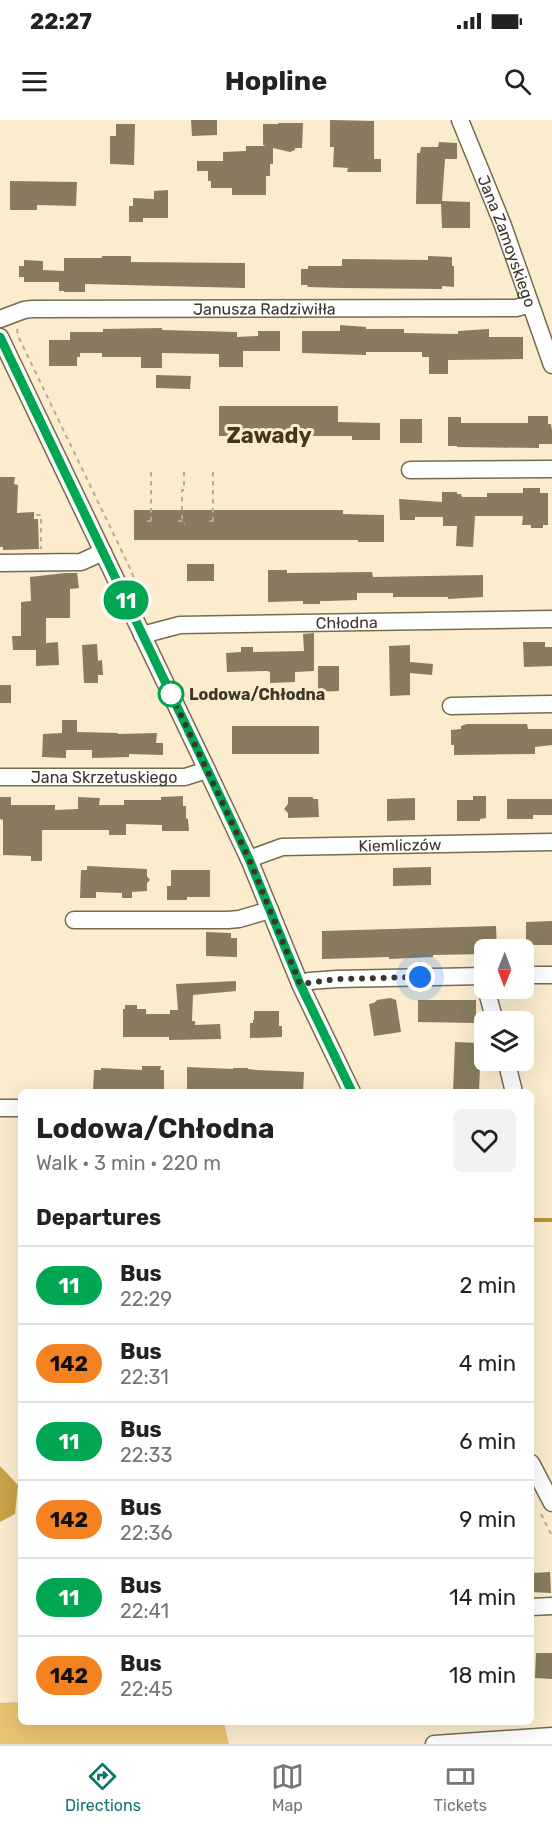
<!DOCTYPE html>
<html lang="en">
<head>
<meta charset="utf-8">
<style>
  :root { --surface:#fff; --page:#f2f2f2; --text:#222; --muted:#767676; --line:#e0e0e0; --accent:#0f766e }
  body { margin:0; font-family:Rubik,sans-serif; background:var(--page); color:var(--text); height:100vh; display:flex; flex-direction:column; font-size:22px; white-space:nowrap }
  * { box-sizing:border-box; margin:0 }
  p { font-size:20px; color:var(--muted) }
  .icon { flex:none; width:33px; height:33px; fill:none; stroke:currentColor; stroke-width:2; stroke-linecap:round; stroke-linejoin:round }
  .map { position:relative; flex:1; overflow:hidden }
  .sheet { position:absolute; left:18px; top:969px; width:516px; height:636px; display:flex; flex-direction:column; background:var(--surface); border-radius:9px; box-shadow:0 6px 24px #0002 }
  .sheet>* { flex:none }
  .badge { padding:0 12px; border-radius:20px; font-size:21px; line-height:39px }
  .needle { width:39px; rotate:181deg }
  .fabs { position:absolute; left:474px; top:819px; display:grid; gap:12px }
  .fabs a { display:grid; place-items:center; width:60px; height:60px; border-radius:9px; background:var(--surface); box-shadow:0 6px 24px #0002; font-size:30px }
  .you { position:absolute; width:30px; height:30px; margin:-15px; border:4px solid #fff; border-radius:50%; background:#1a73e8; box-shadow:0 0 0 9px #1a73e833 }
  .map>.badge { position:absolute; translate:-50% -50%; box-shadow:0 0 0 3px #fff }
  h2 { padding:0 18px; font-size:22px; line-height:54px }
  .round { display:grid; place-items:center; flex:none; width:63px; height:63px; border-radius:9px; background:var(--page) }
  .headline { display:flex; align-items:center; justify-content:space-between; height:102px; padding:0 18px }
  h1 { font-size:28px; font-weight:700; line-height:45px }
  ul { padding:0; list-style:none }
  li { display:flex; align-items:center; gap:18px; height:78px; padding:0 18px; border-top:2px solid var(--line) }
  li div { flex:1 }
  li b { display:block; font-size:22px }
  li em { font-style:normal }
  li .badge { min-width:66px; font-weight:700; text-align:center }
  .status { display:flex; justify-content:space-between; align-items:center; height:42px; padding:0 30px; background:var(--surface); direction:ltr }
  .status svg { height:16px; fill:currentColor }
  header { display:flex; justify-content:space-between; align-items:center; height:78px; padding:0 18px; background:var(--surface); font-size:27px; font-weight:700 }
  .dock { display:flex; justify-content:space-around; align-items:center; height:84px; border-top:2px solid var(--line); background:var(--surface); font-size:16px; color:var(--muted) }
  .dock a { display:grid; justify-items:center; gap:3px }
  .dock .active { color:var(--accent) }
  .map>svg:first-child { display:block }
  .green { fill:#e8c372 }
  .forest { fill:#c8a247 }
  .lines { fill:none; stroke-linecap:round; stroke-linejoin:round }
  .stream { stroke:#b99337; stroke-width:4 }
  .building { fill:#887b5f }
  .minor-casing { stroke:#776b4f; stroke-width:19 }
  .path { stroke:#b6ab93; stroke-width:2; stroke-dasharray:4.5 4.5; stroke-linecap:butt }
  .minor { stroke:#fff; stroke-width:16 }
  .line-casing { stroke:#fff; stroke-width:14 }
  .line { stroke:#00a651; stroke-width:9 }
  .walk { stroke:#3d372b; stroke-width:6; stroke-dasharray:0 10.8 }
  .stop-dot { fill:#fff; stroke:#00a651; stroke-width:3 }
  .labels { text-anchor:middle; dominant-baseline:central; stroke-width:6; stroke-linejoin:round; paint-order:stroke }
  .street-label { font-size:16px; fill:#3d372b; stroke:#fbecce }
  .stop-label { font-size:16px; font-weight:bold; fill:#3d372b; stroke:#fbecce; text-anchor:start }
  .district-label { font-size:22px; font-weight:bold; fill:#42371d; stroke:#fbecce }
</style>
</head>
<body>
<div class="status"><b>22:27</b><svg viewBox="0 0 49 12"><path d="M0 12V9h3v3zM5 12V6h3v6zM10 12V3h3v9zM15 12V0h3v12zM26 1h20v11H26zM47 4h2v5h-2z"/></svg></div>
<header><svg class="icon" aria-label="menu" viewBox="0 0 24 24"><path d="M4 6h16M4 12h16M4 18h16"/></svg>Hopline<svg class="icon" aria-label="search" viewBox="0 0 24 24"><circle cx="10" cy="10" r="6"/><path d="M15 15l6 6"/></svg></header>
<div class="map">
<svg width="552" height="1624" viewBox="0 0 552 1624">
  <rect width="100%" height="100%" fill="#fbecce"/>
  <path class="green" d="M21 1582V1602H224L229 1624H0V1583Z"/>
  <path class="forest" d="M0 1346 18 1365 15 1394 0 1402Z"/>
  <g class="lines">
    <path class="stream" d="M531 1100H552"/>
  </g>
  <path class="building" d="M191 0H217V15L192 16Z
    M330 0 374 1V39H381V52H347L348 48 333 47 334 27H330Z
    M278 3H303L302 28H295V30L290 32 273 28V44H270V56H266V75H232V68H211V61H208V51H197V41H223V32L246 31V26H266L263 25V4H278Z
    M116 4H135L134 45 110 44V16H116Z
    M439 22 457 23V39H445L442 81 470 82V108H442L441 84H416L417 33H420L421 27H438Z
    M10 61 77 62 76 86 37 85V90H10Z
    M168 70V98H143V102H129V86H133V78L154 79V71Z
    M102 136H131V142L245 143V168L85 164V172H64V171H59V162H24V157H19V146H24V140L43 141V150L64 151V138H102Z
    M428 136 452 137V146H454V167L442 166V169L342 168 308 167 307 165H301V149H308V146H342V139L428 140Z
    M340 205 366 207V209H404V213L458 214V211L489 209V217H523V239L448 240V254H429V237H422V232H366V235L302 233V211H340Z
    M162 208V210L237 212V217L258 216V211H280V231H243V247H219V234L162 233V248H141V237H102V233H80V237H77V246H49V220H70V212H103V209Z
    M156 255 191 256 190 269 156 268Z
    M219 286H338V302L380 303V320H352V316H219Z
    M528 296H548V304H551L552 311V324H539V328L457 327V326H448V297H461V303H528Z
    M400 299H422V323H400Z
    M0 357H15L14 364 18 365 17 393 34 392V399H38L39 429 3 430V427H0Z
    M523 368H540V373H548V405H543V408H531V405H522L523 396H475L473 427 456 426 457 406H443V397H415V400H400L399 379 442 382V372H457V374H461L462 377H487V373H523Z
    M134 390H343V394L384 395V422H358V420H134Z
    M187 444H214V461H187Z
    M268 450H287V453L372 452 373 457 483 455V477L448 479V477H393V473H357V480L327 481H320V484H303V481L268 482Z
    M65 453H77L79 468 70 469V498H46V523L58 522 59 545 36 546V530H13L12 516H21V482L31 481 30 457Z
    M314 513V551L295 552V562L270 563V552L267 551 227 552 226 533 241 532V527H253V532L304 531 303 514Z
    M523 522H545V527H552V546L524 547Z
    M97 524 98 541 102 540 103 555H98V563H84L82 525Z
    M410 525V542L433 544 432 555 410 553V575L390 576 389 526Z
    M318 546H339V571L318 572Z
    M0 565H11V583H0Z
    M62 600H77V612L118 613V614L157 613 156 623H163V635L129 634V637L92 638V630H66V638L42 637 43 614 62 613Z
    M467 604H527L528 609H552V625L535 627V634L454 635V625H451V610L461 609V606Z
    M232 606H319V634H232Z
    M183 676V686H186V698L188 699 189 711H162V705L126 704V715H109V710H42V741H31V736L3 735V700L0 699V677H11V685H55V690L78 689V677L100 678 99 685H124V680H161V677Z
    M473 676H486V698L480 699V701H457V680H473Z
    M288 677H313V679H318L319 697 288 698V693L284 689 288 684Z
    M415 678V700L387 701V679Z
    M507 679H552V695H533V699H507Z
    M87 746 147 749V756L150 760 147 763V771L132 772V778H122V773L96 772V778H80L81 750H87Z
    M431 747V765L393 766V748Z
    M171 750H210V777H187V780H167V766H171Z
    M552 801V825H526V802Z
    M496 806 497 830H484V834L433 835V837L389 839V837L322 839V811Z
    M206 812 231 813V818H237V837L206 836Z
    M236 861V871L193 875 192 901H195V905L220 904 221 919 169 920V917H123V889H125V885H137V889H146V894H170V890H178L176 864Z
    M390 878 396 880 401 912 374 916 369 884 374 883 377 880Z
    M418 880H476V903L418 902Z
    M254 891H279V906H282V917L250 918V903H253V900H254Z
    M455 922 481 923 479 972H453Z
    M142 946H161L160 950H164V972L122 971V972H93L94 950H101V948L142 950Z
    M187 947 233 949V948H248V949L256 950 304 952 303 972H187Z
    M550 1452 551 1473 531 1472V1453Z
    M536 1533H552V1559L535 1558Z"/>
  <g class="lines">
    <defs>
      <g id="minor">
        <path id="s1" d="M460 0 502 103 552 245"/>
        <path id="s2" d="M0 199 24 190 32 189 516 188 530 184"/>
        <path d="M0 217 207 650 249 739 300 864 352 972"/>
        <path d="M410 350 552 349"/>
        <path d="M0 443 81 442 103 432"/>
        <path id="s3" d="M142 515 180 505 552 499"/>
        <path d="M451 586 552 584"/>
        <path id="s4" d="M0 657H185L207 650"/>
        <path id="s5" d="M249 739 282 727 552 722"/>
        <path d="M74 800H228L239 799 270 790"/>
        <path d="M524 855H552"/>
        <path d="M300 864 309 861 337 859 484 856"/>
        <path d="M486 868 495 902"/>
        <path d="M506 940 514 972"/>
        <path d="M0 988H21"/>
        <path d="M531 1343 552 1383"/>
        <path d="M531 1487 552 1486"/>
        <path d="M434 1624 552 1616"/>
      </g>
    </defs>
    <use href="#minor" class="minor-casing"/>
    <path class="path" d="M17 209 18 216 128 444 145 483
      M151 352V401L154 404
      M184 352V370H182V401L185 404
      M213 352V401L216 404
      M36 395H41V429
      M147 401H155
      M178 401H186
      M209 401H217
      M541 1394 552 1416"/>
    <use href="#minor" class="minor"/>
  </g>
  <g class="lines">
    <defs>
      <path id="line" d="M0 217 216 668 249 739 300 864 352 972"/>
    </defs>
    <use href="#line" class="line-casing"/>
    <use href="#line" class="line"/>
    <path class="walk" d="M171 574 169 570 249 739 300 864 338 859 420 857"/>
  </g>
  <circle class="stop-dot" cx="171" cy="574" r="12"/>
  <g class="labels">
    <g class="street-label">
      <text stroke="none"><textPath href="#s1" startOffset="130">Jana Zamoyskiego</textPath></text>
      <text stroke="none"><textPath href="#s2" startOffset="266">Janusza Radziwiłła</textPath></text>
      <text stroke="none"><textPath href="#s3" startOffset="206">Chłodna</textPath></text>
      <text stroke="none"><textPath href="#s4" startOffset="104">Jana Skrzetuskiego</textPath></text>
      <text stroke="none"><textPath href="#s5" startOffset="153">Kiemliczów</textPath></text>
    </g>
    <g class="stop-label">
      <text x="189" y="574">Lodowa/Chłodna</text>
    </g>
    <g class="district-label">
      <text x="269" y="315">Zawady</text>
    </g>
  </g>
</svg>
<div class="fabs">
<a><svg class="needle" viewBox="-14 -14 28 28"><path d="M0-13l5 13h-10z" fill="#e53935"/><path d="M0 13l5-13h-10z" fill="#767676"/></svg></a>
<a><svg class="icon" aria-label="layers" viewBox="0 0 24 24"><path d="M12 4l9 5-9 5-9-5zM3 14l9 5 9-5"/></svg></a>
</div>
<div class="you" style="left:420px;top:857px"></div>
<b class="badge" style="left:126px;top:480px;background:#00a651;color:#fff">11</b>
<section class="sheet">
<div class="headline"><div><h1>Lodowa/Chłodna</h1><p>Walk · 3 min · 220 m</p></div><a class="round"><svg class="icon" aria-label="heart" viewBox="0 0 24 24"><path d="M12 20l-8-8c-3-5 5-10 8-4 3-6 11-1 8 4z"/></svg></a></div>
<h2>Departures</h2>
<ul>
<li><span class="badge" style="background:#00a651;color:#fff">11</span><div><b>Bus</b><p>22:29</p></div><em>2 min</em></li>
<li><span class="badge" style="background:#f58220;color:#111">142</span><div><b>Bus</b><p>22:31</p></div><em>4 min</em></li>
<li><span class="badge" style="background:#00a651;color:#fff">11</span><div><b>Bus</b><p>22:33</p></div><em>6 min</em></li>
<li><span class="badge" style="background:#f58220;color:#111">142</span><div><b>Bus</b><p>22:36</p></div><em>9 min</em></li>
<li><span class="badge" style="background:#00a651;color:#fff">11</span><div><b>Bus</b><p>22:41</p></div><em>14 min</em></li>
<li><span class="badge" style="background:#f58220;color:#111">142</span><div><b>Bus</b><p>22:45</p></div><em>18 min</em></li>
</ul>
</section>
</div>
<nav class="dock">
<a class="active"><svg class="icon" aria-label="directions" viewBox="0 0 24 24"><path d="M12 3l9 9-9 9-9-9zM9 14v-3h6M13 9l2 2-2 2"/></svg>Directions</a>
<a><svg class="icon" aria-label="map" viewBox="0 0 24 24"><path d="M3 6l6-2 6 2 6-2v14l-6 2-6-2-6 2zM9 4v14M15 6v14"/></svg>Map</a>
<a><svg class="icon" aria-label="tickets" viewBox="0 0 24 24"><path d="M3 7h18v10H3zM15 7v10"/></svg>Tickets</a>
</nav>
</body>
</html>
